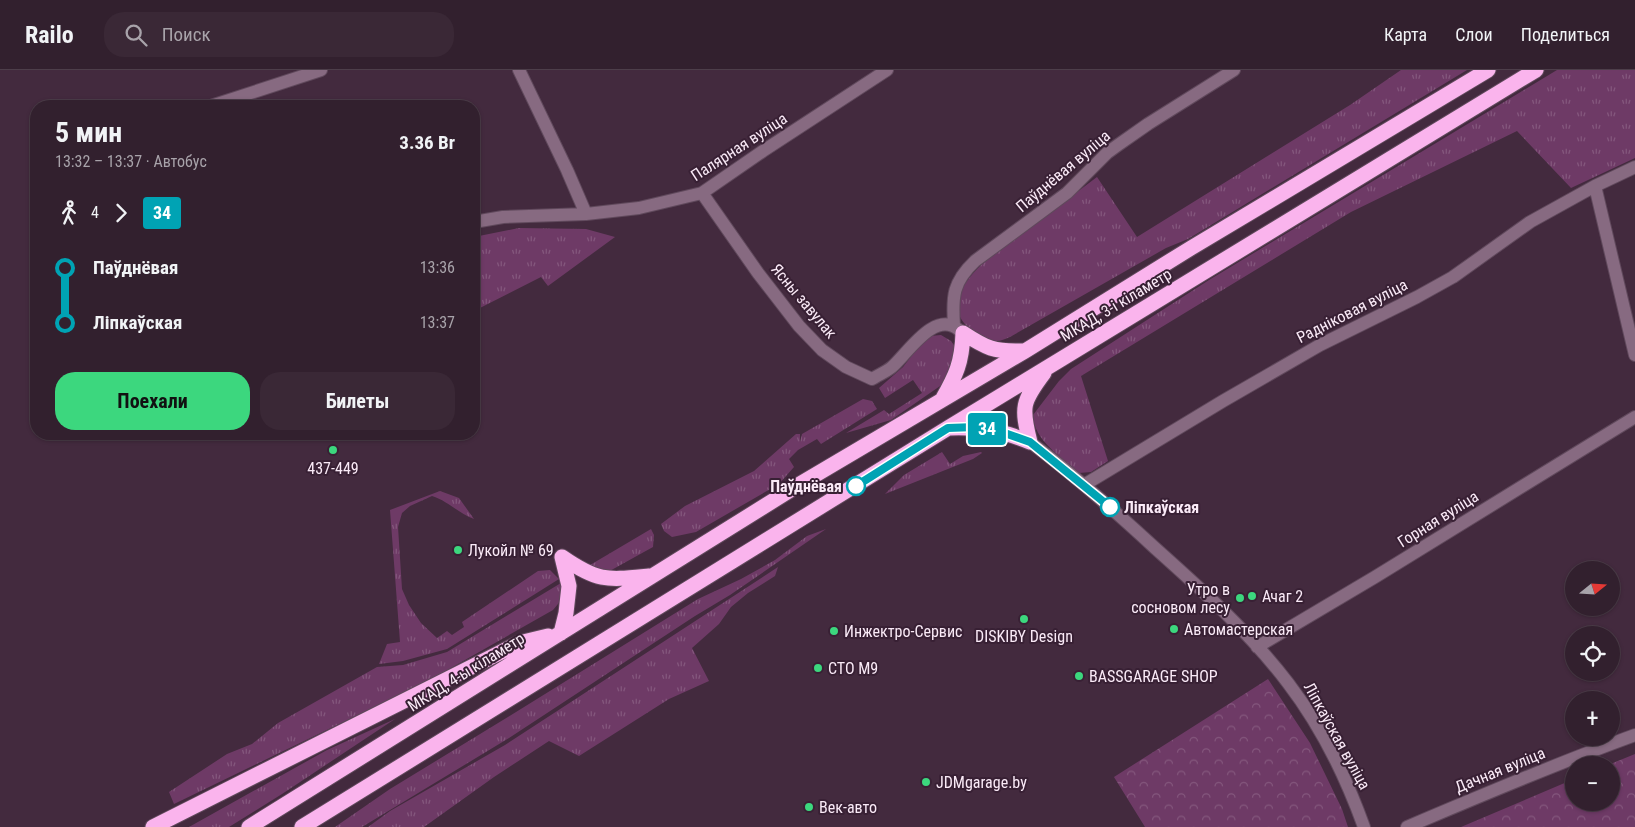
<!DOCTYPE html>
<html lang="ru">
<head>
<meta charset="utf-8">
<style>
  :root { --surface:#32202e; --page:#3a2836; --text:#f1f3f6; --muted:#a8a3aa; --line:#4d3e4a; --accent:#3cd77e }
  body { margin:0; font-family:"Roboto Condensed",sans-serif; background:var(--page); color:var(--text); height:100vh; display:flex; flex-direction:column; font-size:19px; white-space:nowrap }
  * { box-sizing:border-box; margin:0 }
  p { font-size:16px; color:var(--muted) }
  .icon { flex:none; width:28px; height:28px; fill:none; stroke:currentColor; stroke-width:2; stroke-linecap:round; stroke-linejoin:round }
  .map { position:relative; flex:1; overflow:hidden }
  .details { position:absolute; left:30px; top:30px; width:450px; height:340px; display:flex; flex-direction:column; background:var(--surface); border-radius:20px; box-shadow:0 1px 4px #0004,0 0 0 1px var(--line) }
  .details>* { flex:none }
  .badge { padding:0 10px; border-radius:4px; font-size:18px; line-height:32px }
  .needle { width:32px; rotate:72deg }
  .controls { position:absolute; left:1565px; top:491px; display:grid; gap:10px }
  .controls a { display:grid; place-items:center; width:55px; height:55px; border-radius:50%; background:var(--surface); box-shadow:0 1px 4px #0004,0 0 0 1px var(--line); font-size:25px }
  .map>.badge { position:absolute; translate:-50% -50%; box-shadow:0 0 0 2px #fff }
  .legs { display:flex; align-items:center; gap:8px; height:55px; padding:0 25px; font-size:16px }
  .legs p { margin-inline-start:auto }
  .summary { display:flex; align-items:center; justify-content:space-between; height:85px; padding:0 25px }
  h1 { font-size:28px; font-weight:700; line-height:38px }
  .action { display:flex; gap:10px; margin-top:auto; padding:10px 25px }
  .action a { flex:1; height:58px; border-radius:20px; background:var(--accent); color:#111; font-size:20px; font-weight:700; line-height:58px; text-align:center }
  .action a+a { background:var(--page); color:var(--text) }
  ul { padding:0 25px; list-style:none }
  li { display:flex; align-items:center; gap:18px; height:55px; font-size:19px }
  li i { display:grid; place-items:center; width:8px; height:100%; margin:0 6px; background:currentColor }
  li i::after { content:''; width:12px; height:12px; margin:-6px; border:4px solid; border-radius:50%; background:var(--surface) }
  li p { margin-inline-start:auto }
  li:first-child i { background:linear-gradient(#0000 50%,currentColor 0) }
  li:last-child i { background:linear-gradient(currentColor 50%,#0000 0) }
  header { display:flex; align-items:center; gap:30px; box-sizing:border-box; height:70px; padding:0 25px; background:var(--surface); border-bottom:1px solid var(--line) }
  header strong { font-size:24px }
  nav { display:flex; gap:28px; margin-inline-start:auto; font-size:18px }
  .search { width:350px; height:45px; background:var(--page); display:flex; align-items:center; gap:12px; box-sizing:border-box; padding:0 18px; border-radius:20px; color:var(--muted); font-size:19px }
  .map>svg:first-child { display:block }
  .grass { fill:url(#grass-tufts) }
  .forest { fill:url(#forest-crowns) }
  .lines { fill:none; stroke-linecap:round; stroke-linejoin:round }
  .minor-casing { stroke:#60495c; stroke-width:14 }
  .highway-casing { stroke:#60495c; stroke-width:17 }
  .minor { stroke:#876a81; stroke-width:12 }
  .highway { stroke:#fab4ed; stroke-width:15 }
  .line-1-casing { stroke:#fff; stroke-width:11 }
  .line-1 { stroke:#00a3b4; stroke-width:8 }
  .poi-dot { fill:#3cd77e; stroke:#382034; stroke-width:2 }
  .stop-1-dot { fill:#fff; stroke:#00a3b4; stroke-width:2.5 }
  .labels { text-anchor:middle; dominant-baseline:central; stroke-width:4; stroke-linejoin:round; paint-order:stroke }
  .street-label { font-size:16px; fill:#faeaf7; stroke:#382034 }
  .poi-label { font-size:16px; fill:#faeaf7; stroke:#382034; text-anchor:start }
  .stop-label { font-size:16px; font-weight:bold; fill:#faeaf7; stroke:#382034; text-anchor:end }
</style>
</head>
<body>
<header>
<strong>Railo</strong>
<div class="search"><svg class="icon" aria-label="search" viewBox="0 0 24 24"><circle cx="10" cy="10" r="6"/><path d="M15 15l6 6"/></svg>Поиск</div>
<nav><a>Карта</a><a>Слои</a><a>Поделиться</a></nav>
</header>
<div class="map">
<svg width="1635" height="757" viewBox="0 0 1635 757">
  <defs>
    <pattern id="grass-tufts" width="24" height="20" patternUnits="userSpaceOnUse" patternTransform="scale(1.25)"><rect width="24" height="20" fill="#6e3a66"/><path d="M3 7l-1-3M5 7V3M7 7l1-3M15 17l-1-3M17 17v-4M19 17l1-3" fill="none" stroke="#84577d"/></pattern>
    <pattern id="forest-crowns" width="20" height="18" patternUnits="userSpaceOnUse" patternTransform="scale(1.25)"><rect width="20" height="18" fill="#6e3a66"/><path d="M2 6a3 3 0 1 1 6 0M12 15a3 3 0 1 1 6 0" fill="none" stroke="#84577d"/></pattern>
  </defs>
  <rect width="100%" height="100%" fill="#432a3e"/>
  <path class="grass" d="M1401 0H1467L1188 169 1166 178 1010 267C1005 269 1001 271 996 271 981 270 957 254 958 237 958 219 970 206 982 194L1097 107 1137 167 1350 35Z
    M1557 0H1635V88L1571 118 1517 61 1351 142 1081 306 1108 391 1091 402 1079 403C1063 388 1033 370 1033 345L1059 311 1071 299 1209 210Z
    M519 158 586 159 615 167 548 216 541 207 474 241V167Z
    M941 265 951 271 956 278V285L943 314 891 350 846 363 884 340 889 344 922 323 913 310 885 328 879 318 903 297 923 271 930 266Z
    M863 329 872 331 877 339 821 374 817 369 798 380 789 389 794 397 779 414 696 462 672 467 664 461 661 454 685 436 754 401 796 364H800V372L802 364Z
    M942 382 950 394 963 386 981 382 982 383 973 389 885 424 904 405Z
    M440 421 459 428 474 449C458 443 448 431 432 426L410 436 402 443 398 457 402 519 409 535 421 553 437 568 447 561 452 565 464 557 462 552 538 501 550 500 559 509 447 579 403 591 379 594 387 574 400 572 390 440Z
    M651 459 654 465 653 477 606 503 585 498Z
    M826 459 730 525 695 546 509 668 362 757H335L390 719 503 650 698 529 741 509 775 490 807 466Z
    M778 497 775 506 748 523 731 537 719 554 692 578 709 611 669 629 579 686 549 671 494 707 424 757H368L390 741 505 675Z
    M561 513C567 523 560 532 553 540L428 611 174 734 169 722 227 684 252 674 278 653 377 597 403 595 447 582Z
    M395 649 282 724 229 757H189L327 680Z"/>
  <path class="forest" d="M1268 609 1310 673 1342 739 1348 757H1145L1114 707Z
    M1635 684V757H1461L1574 709V732H1611V695H1608Z"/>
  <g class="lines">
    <defs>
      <path id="minor" d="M519 0 567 100 586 144
        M211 36 321 0
        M1595 116 1635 285
        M702 123 758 203 799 256 822 280 846 297 872 309C878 305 886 302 892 297 908 283 935 239 959 260
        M474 152 503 147 586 144 639 138 702 123 763 81 887 0
        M954 255C952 226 953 212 975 191L1067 123 1107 83 1118 75 1148 54 1234 0
        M1030 372C1074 405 1115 441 1155 478 1202 520 1250 563 1288 613 1321 656 1346 707 1364 757
        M1084 415 1223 331 1320 275 1417 227 1453 207 1530 152 1595 116 1635 97
        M1257 577 1375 507 1635 347
        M1407 757C1482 725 1558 693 1635 665"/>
      <path id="highway" d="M963 263C986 278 994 282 1022 281
        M942 330C956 305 962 293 963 263
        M949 358C982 357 1000 360 1030 372
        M1030 372C1021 337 1022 332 1044 303
        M562 487C598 512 607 510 649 506
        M561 563 566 543 569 516 562 487
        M153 757 519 573 548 566
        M249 757 800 414 1025 281 1191 178 1488 0
        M302 757 948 358 1536 0"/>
    </defs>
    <use href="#minor" class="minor-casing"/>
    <use href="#highway" class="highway-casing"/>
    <use href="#minor" class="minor"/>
    <use href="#highway" class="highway"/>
  </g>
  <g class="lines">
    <defs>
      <path id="line-1" d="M856 416 948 358 976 357 996 360 1030 372 1110 437"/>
    </defs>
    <use href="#line-1" class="line-1-casing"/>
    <use href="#line-1" class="line-1"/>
  </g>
  <g class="poi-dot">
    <circle cx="333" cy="380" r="5"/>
    <circle cx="458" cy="480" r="5"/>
    <circle cx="1252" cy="526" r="5"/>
    <circle cx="1240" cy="528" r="5"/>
    <circle cx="1024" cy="549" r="5"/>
    <circle cx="1174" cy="559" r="5"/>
    <circle cx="834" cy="561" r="5"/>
    <circle cx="818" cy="598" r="5"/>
    <circle cx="1079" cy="606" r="5"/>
    <circle cx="926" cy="712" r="5"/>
    <circle cx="809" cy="737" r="5"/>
  </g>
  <g class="stop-1-dot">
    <circle cx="856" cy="416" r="9"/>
    <circle cx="1110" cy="437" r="9"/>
  </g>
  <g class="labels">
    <g class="street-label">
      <text transform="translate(739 77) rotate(-33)">Палярная вуліца</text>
      <text transform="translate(1063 101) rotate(-40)">Паўднёвая вуліца</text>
      <text transform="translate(804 231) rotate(50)">Ясны завулак</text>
      <text transform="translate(1116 235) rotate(-31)">МКАД, 3-і кіламетр</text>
      <text transform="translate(1352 241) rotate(-27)">Радніковая вуліца</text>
      <text transform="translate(1438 449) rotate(-32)">Горная вуліца</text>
      <text transform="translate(466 602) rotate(-32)">МКАД, 4-ы кіламетр</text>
      <text transform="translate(1337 666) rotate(61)">Ліпкаўская вуліца</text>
      <text transform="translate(1500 700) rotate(-22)">Дачная вуліца</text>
    </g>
    <g class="poi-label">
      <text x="333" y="398" text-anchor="middle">437-449</text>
      <text x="468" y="480">Лукойл № 69</text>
      <text x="1230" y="519" text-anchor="end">Утро в<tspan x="1230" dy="18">сосновом лесу</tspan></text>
      <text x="1262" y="526">Ачаг 2</text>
      <text x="1184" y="559">Автомастерская</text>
      <text x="844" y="561">Инжектро-Сервис</text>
      <text x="1024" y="566" text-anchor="middle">DISKIBY Design</text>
      <text x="828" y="598">СТО М9</text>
      <text x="1089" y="606">BASSGARAGE SHOP</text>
      <text x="936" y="712">JDMgarage.by</text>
      <text x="819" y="737">Век-авто</text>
    </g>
    <g class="stop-label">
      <text x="842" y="416">Паўднёвая</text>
      <text x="1124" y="437" text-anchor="start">Ліпкаўская</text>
    </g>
  </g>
</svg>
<div class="controls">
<a><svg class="needle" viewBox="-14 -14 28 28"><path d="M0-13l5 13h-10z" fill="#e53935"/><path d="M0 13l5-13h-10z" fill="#a8a3aa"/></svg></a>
<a><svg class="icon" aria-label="locate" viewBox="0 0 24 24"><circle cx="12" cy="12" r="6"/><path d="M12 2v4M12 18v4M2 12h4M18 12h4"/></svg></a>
<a>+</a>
<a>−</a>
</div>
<b class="badge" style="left:987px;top:359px;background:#00a3b4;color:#fff">34</b>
<section class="details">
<div class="summary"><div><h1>5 мин</h1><p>13:32 – 13:37 · Автобус</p></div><b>3.36 Br</b></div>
<div class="legs"><svg class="icon" aria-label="walk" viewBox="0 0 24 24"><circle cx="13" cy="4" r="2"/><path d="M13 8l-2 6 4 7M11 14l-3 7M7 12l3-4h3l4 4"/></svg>4<svg class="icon" aria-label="forward" viewBox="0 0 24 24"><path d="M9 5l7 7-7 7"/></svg><b class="badge" style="background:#00a3b4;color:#fff">34</b></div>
<ul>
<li><i style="color:#00a3b4"></i><b>Паўднёвая</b><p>13:36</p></li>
<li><i style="color:#00a3b4"></i><b>Ліпкаўская</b><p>13:37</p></li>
</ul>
<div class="action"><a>Поехали</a><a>Билеты</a></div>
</section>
</div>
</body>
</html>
